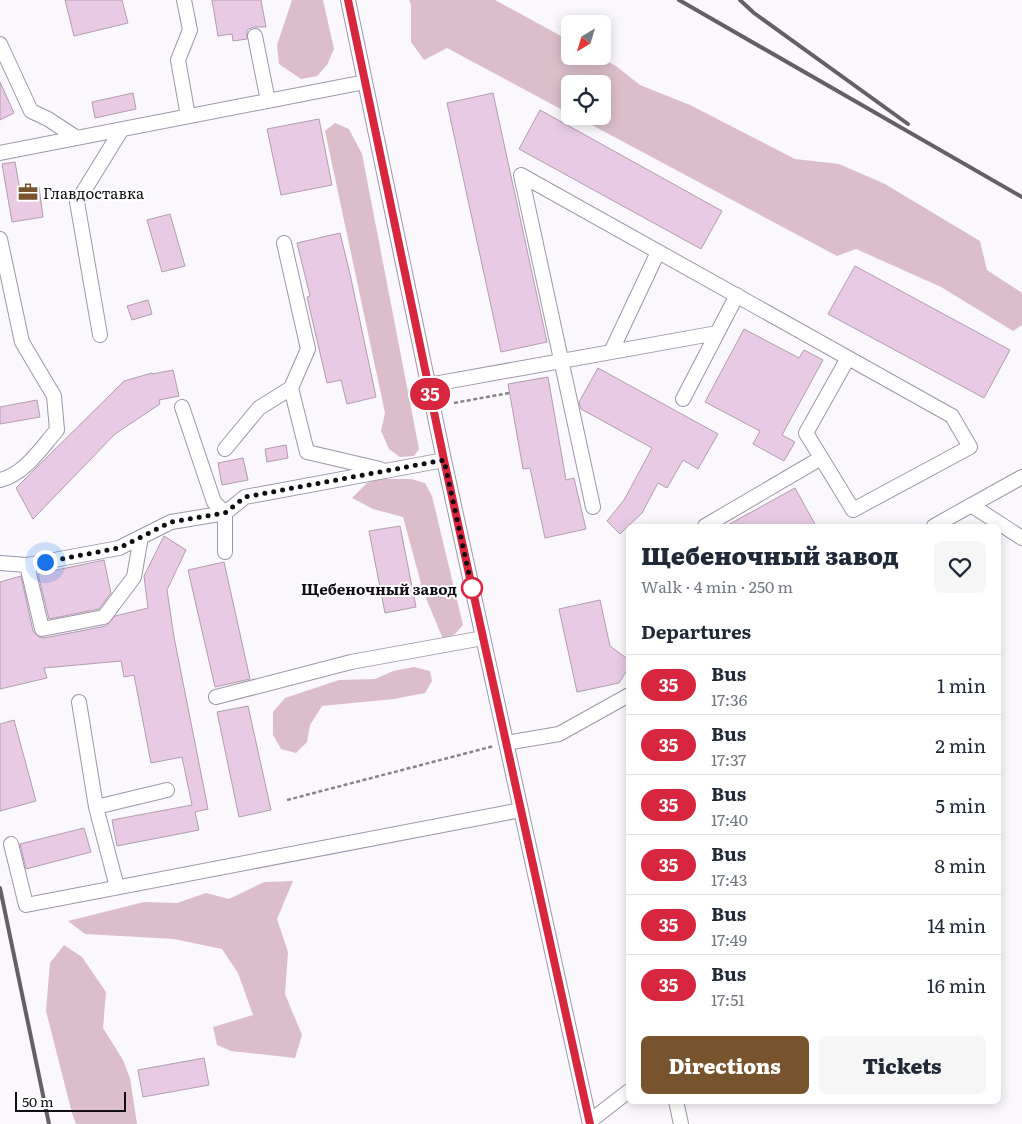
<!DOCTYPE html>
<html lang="en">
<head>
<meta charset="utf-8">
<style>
  :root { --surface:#fff; --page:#f6f6f7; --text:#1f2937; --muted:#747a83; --line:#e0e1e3; --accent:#78542e }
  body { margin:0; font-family:Literata,serif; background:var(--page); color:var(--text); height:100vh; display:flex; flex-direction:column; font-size:19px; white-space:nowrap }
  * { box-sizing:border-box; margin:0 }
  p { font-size:16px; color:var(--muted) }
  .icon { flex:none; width:28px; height:28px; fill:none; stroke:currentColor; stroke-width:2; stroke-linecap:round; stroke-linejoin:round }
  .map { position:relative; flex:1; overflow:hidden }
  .side { position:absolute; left:626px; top:524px; width:375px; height:580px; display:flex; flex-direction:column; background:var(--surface); border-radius:8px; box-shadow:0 2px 12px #0003 }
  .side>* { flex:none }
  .badge { padding:0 10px; border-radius:16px; font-size:18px; line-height:32px }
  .needle { width:32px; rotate:218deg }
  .buttons { position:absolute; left:561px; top:15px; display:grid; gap:10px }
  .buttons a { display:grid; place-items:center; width:50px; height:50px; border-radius:8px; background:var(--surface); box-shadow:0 2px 12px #0003; font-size:25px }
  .scale { position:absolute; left:15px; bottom:12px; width:111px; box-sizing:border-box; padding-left:5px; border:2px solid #100d14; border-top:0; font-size:14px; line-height:18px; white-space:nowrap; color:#100d14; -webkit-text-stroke:4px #fff; paint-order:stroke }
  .you { position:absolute; width:25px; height:25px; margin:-12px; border:4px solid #fff; border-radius:50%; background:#1a73e8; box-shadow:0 0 0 8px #1a73e833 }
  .map>.badge { position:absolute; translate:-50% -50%; box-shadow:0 0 0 2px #fff }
  h2 { padding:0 15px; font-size:19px; line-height:45px }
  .round { display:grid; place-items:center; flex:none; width:52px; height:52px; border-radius:8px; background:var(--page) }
  .overview { display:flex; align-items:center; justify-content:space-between; height:85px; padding:0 15px }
  h1 { font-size:24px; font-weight:800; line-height:38px }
  .action { display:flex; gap:10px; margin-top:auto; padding:10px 15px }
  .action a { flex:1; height:58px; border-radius:8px; background:var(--accent); color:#fff; font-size:20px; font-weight:800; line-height:58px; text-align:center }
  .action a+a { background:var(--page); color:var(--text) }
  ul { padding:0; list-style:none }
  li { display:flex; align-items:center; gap:15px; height:60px; padding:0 15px; border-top:1px solid var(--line) }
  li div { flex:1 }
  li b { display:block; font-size:19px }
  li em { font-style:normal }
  li .badge { min-width:55px; font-weight:700; text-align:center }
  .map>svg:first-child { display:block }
  .green { fill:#dbbec9 }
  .building { fill:#e8cae4; stroke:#b09dae }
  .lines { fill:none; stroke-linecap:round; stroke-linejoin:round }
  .minor-casing { stroke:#9e95aa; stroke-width:16 }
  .path { stroke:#86848a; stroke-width:2.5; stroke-dasharray:4 2.5; stroke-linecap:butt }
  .minor { stroke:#fff; stroke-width:14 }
  .rail { stroke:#636067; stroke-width:4 }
  .line-casing { stroke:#fff; stroke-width:11 }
  .line { stroke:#d7263d; stroke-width:8 }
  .walk { stroke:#100d14; stroke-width:5; stroke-dasharray:0 9 }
  .stop-dot { fill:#fff; stroke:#d7263d; stroke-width:2.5 }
  .labels { text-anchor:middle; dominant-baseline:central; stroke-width:4; stroke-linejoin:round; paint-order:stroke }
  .poi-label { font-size:15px; fill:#100d14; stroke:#fff; text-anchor:start }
  .stop-label { font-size:15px; font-weight:bold; fill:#100d14; stroke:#fff; text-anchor:end }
</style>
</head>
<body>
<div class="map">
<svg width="1022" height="1124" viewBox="0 0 1022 1124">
  <rect width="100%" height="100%" fill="#faf8fd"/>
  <path class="green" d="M292 0H323L334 49 327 65 317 76 301 79 279 64 277 45Z
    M409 0H495L570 41V56H598L616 66 640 85 690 105 795 159 839 164 885 184 980 241 987 270 1022 293V325L1013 331 941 287 856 249 837 256 575 116H602V84H570V114L447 48 424 60 411 42V5Z
    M335 123 349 129 362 154 419 449 414 456 400 457 389 449 381 431 385 413 325 131Z
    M379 479H411L425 483 432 496 463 625 455 634 443 639 423 591 403 517 373 509 352 498 367 483Z
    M414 667 430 671 432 681 425 693 394 699 322 706 310 725 307 742 296 753 281 749 273 735V712L285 698 339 680 375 679 393 671Z
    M293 881 277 919 288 952 285 994 302 1035 295 1058 231 1051 217 1045 213 1027 253 1015 238 973 222 949 174 939 85 934 68 921 144 902 177 903 206 893 229 899 264 882Z
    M64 945 82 957 106 992 103 1028 123 1060 130 1078 137 1124H76L72 1113 46 1011 50 963Z"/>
  <path class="building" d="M65 0H122L128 23 74 36Z
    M212 0H261L266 27H254L247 30V39L233 41 232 34 218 36Z
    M0 82 14 113 0 120Z
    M133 93 136 109 95 118 92 102Z
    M493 93 547 342 501 352 447 103Z
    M540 110 722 211 701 249 519 149Z
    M319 119 332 185 281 195 267 129Z
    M15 162 20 190 39 187 43 217 12 222 2 164Z
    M170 214 185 266 162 272 147 220Z
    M340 233 350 274 376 397 347 404 341 380 327 383 307 297 310 296 297 243Z
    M855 266 1010 350 984 398 828 314Z
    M148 300 152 314 132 320 127 306Z
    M744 329 799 358 804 350 823 360 782 435 795 442 784 461 753 444 760 431 705 402Z
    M598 368 718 434 698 469 683 460 667 488 658 483 642 513 620 534 607 521 624 500 652 448 581 409 579 402Z
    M173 370 179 396 159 400 160 404 115 434 33 519 16 488 124 381 152 373V374Z
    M548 377 566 480 574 478 586 529 545 538 530 468 523 469 508 384Z
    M37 400 40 417 0 424V407Z
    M286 445 288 458 267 462 265 449Z
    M243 458 248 480 222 485 218 463Z
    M795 488 816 526H726Z
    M400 526 416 607 385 613 369 531Z
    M164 536 186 550 167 590 174 637 208 809 195 812 199 830 117 846 112 820 192 805 182 757 151 763 134 675 124 677 121 661 44 668 47 678 0 689V582L21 576 33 631 39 637 44 638 106 626 115 616 148 608 144 576Z
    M104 560 111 593 99 609 49 619 38 574Z
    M224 562 250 679 215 687 188 570Z
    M600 600 610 646 629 660V667L619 683 577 692 559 609Z
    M248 706 271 810 239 817 217 712Z
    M14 720 36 801 0 811V724Z
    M84 828 91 852 26 869 20 844Z
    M204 1058 209 1085 143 1097 138 1070Z"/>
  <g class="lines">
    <defs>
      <path id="minor" d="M184 0 190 30 178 60 188 116
        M348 0 444 460 590 1124
        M255 36 268 101
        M0 44 31 111 48 119 77 138
        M0 153 365 82
        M0 239 22 342 54 396 57 430C41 448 25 474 0 480
        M284 243 308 349 291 388 307 452 380 469
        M100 335 77 202 122 129
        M611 352 658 252
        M428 385 717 333
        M683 399 737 295
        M182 407 214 502 225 513V552
        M225 449 259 408 291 388
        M971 505 1022 538
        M593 507 521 175 952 416 970 447 853 510 806 433 848 358
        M705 526 821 458
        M934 526 1022 477
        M141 537 134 577 104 617 42 629 27 565 119 548 171 522 225 513 245 497 444 460
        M0 563 27 565
        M216 697 351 662 483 638
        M79 702 96 807 117 887
        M506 743 559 734 629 695
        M96 807 167 790
        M11 844 26 905 521 810
        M676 1101 681 1124
        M590 1121 629 1091"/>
    </defs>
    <use href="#minor" class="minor-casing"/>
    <path class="path" d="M454 403 509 393
      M287 800 494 746"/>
    <use href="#minor" class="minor"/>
    <path class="rail" d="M679 0 1022 197
      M740 0 754 13 908 124
      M0 888 49 1124"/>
  </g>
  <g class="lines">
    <defs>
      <path id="line" d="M348 0 444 460 590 1124"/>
    </defs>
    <use href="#line" class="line-casing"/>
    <use href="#line" class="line"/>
    <path class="walk" d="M45 562 119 548 171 522 225 513 245 497 444 460 472 588"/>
  </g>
  <defs>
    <symbol id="office-bare" viewBox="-9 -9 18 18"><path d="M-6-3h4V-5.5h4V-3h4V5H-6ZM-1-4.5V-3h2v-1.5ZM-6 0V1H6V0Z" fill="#78542e" stroke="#fff" stroke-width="2.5" paint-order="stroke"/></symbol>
  </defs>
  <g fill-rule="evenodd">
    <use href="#office-bare" x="14" y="178" width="28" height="28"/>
  </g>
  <circle class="stop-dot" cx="472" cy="588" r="10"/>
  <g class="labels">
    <g class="poi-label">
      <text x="43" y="192">Главдоставка</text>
    </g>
    <g class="stop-label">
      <text x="457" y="588">Щебеночный завод</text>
    </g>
  </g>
</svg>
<div class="buttons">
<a><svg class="needle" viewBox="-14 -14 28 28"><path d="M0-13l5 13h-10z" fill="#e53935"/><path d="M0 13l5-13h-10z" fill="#747a83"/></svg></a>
<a><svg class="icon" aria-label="locate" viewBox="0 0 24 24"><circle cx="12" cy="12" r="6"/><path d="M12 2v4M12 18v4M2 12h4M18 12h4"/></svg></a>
</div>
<div class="scale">50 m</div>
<div class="you" style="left:45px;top:562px"></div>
<b class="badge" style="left:430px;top:394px;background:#d7263d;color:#fff">35</b>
<section class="side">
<div class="overview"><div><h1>Щебеночный завод</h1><p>Walk · 4 min · 250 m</p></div><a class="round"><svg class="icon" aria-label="heart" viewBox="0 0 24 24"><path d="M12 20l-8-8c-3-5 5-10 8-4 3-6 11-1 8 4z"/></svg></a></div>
<h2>Departures</h2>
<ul>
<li><span class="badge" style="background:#d7263d;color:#fff">35</span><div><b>Bus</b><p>17:36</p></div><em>1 min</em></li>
<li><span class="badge" style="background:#d7263d;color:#fff">35</span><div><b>Bus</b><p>17:37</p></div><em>2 min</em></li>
<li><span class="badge" style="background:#d7263d;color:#fff">35</span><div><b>Bus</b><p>17:40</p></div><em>5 min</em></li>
<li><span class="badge" style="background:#d7263d;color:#fff">35</span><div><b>Bus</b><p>17:43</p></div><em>8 min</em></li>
<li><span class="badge" style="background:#d7263d;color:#fff">35</span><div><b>Bus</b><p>17:49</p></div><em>14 min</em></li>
<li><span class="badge" style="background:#d7263d;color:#fff">35</span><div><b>Bus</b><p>17:51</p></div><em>16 min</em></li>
</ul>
<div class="action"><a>Directions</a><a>Tickets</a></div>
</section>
</div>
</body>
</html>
